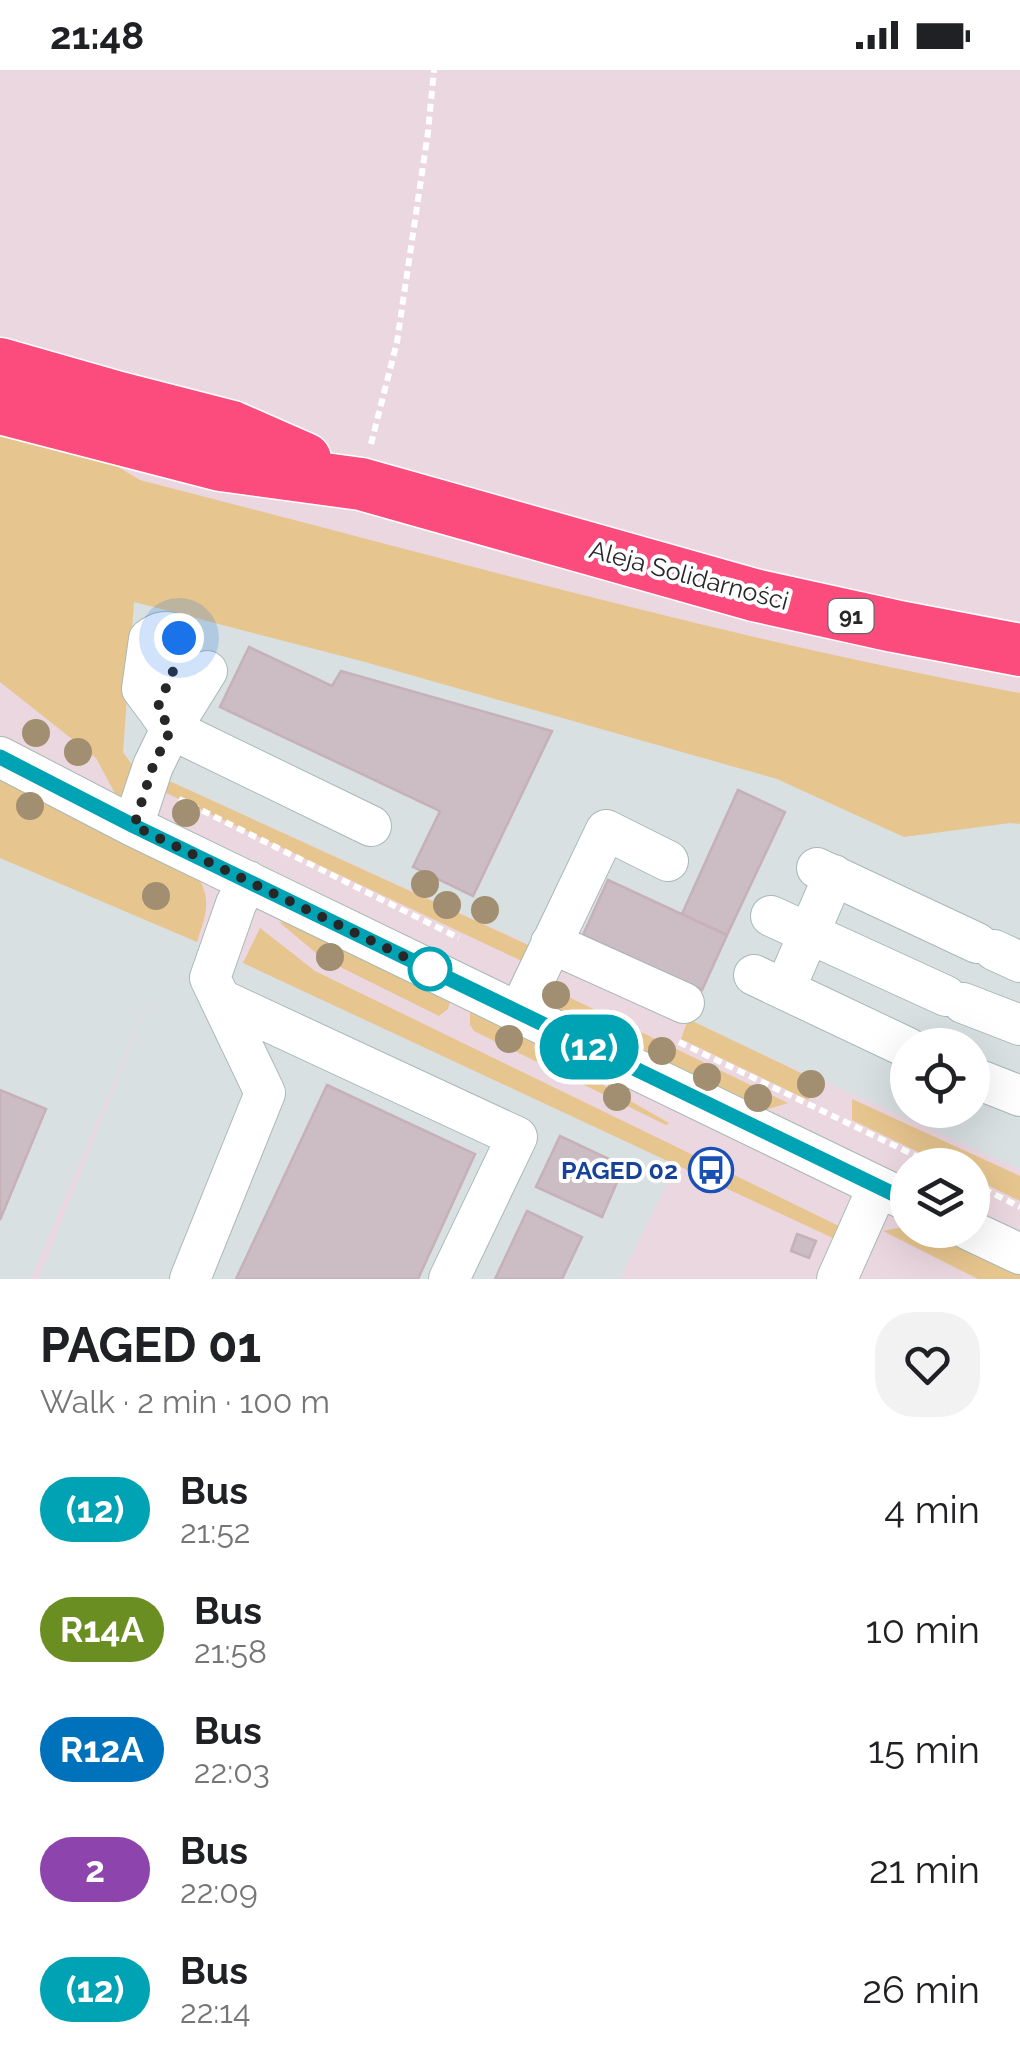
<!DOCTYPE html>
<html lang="en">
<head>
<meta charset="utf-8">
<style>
  :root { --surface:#fff; --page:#f2f2f2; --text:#202124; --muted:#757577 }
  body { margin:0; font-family:Raleway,sans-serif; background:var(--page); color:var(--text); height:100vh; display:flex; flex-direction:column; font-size:38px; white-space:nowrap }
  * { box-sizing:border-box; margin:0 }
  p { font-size:32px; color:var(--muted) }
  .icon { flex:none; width:55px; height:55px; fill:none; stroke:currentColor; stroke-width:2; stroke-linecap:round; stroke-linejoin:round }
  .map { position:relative; height:1209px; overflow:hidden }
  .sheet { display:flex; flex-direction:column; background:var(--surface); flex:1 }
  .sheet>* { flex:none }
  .badge { padding:0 20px; border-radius:32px; font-size:35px; line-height:65px }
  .controls { position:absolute; left:890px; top:958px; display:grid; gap:20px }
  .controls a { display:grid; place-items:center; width:100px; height:100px; border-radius:50%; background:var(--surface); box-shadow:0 10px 40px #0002; font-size:50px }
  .you { position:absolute; width:50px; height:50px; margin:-25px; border:8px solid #fff; border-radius:50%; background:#1a73e8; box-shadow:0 0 0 15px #1a73e833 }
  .map>.badge { position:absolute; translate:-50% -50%; box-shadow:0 0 0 5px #fff }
  .round { display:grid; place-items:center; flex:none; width:105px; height:105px; border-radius:40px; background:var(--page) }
  .overview { display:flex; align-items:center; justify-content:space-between; height:170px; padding:0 40px }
  h1 { font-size:48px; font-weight:700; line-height:75px }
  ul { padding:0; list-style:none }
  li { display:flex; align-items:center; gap:30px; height:120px; padding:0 40px }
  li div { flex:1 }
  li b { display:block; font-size:38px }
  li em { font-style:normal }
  li .badge { min-width:110px; font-weight:700; text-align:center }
  .status { display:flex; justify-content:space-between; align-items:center; height:70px; padding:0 50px; background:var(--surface); direction:ltr }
  .status svg { height:28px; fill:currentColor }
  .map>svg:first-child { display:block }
  .industrial { fill:#d8e0e2; fill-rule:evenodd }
  .green { fill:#e7c58e }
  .building { fill:#ccbcc3; stroke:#c6b1b9; stroke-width:2.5 }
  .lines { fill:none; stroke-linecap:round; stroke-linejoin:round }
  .minor-casing { stroke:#a8b9b5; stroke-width:42 }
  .major-casing { stroke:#fff; stroke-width:55 }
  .path { stroke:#fff; stroke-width:6; stroke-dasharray:8 5; stroke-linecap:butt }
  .minor { stroke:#fff; stroke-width:40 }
  .major { stroke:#fb4c7d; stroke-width:52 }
  .tree { fill:#a28e70 }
  .line-casing { stroke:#fff; stroke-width:22 }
  .line { stroke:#00a3b4; stroke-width:15 }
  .walk { stroke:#272727; stroke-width:10; stroke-dasharray:0 18 }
  .stop-dot { fill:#fff; stroke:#00a3b4; stroke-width:5 }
  .labels { text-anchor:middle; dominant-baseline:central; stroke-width:8; stroke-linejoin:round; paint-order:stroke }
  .shield { fill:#fff; stroke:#686868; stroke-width:2.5 }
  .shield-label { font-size:22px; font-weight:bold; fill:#272727 }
  .street-label { font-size:25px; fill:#272727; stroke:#fff }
  .transit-label { font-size:25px; font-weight:bold; fill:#164399; stroke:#fff; text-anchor:end }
</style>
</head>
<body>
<div class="status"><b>21:48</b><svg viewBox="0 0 49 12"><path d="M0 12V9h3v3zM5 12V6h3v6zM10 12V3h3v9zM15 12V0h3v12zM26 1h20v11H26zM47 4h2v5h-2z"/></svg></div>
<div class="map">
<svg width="1020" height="1209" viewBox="0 0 1020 1209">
  <rect width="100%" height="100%" fill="#ebd7e0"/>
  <path class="industrial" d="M133 527 561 646 1020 747V1099L702 957 499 860 123 690ZM908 975H972V1040H908Z
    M0 757 176 862 676 1095 620 1209H39L149 928 31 1209H0Z"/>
  <path class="green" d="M0 363 96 384 140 410C432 485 723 568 1020 623V754L1010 753 904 767 777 709 365 592 134 532 123 682 135 699 119 731 96 688 0 612Z
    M165 709 535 878 526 893 162 721Z
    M0 710 200 811C212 832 204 850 197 872L0 788Z
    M279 852 289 853 450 932 448 939 439 946 322 888Z
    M260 858 315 901 841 1157 835 1169 243 893Z
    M552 919 788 1033 765 1040 558 940Z
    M470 942 557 983 611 1020 669 1053 666 1055 474 961 470 955Z
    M688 949 824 1014 808 1030 681 969Z
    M852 1029 1020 1106V1131L973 1108 972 1095H945L852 1050Z
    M907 1156 908 1160H922L1020 1205V1209H978L883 1161Z"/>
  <path class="building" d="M249 577 332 616 341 601 552 661 473 826 413 797 440 741 220 637Z
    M738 720 785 742 727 865 682 844Z
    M608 810 727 865 702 920 583 865Z
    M327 1015 475 1084 418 1209H236Z
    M0 1020 46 1039 0 1150Z
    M560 1066 624 1096 602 1147 536 1117Z
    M527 1141 582 1167 562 1209H495Z
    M797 1164 816 1171 809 1188 791 1181Z"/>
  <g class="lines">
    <defs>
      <path id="minor" d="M157 639 142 619 149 569C156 564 163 560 172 563 193 571 163 625 157 639L171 659 207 601
        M0 687 133 756 908 1131
        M133 756 153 696 171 659 371 756
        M817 798 977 873
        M771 846 946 926
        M551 873 684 933
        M994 880 1020 892
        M754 905 908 978
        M785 919 834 805
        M222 930 517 1067 449 1209
        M963 933 1020 955
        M519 942 606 760 668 791
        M972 1007 1020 1026
        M969 1160 1020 1184
        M190 1209 265 1023 210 908 236 834 248 811
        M837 1209 878 1117"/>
      <path id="major" d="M0 294 119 328 232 357 305 389
        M0 338 221 395 361 414 754 525 894 556 1020 580"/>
    </defs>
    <use href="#minor" class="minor-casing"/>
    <use href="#major" class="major-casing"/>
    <path class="path" d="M371 374 397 272 428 62 434 0
      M179 729 459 868
      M679 972 935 1095
      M972 1113 1020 1137"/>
    <use href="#minor" class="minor"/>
    <use href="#major" class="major"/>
  </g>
  <g class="tree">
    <circle cx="36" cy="663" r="14"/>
    <circle cx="78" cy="682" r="14"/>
    <circle cx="30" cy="736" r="14"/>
    <circle cx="186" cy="743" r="14"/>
    <circle cx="425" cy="814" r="14"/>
    <circle cx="156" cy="826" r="14"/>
    <circle cx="447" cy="835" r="14"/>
    <circle cx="485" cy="840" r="14"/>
    <circle cx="330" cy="887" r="14"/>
    <circle cx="556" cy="925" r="14"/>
    <circle cx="509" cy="969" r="14"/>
    <circle cx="662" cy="981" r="14"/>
    <circle cx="707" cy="1007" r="14"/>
    <circle cx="811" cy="1014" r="14"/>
    <circle cx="617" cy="1027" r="14"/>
    <circle cx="758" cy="1028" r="14"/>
  </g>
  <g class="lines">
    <defs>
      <path id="line" d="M0 687 134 756 908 1131"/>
    </defs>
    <use href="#line" class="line-casing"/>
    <use href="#line" class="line"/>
    <path class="walk" d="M179 568 182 580 157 639 171 659 153 696 134 756 438 903 430 899"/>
  </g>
  <defs>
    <symbol id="bus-ring" viewBox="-11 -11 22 22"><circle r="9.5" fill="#fff" stroke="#1a4fb4" stroke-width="1.5"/><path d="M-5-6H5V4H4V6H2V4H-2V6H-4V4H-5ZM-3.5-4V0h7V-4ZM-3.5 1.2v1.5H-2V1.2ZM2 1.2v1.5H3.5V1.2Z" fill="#1a4fb4"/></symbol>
  </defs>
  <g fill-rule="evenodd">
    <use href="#bus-ring" x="686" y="1075" width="50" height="50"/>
  </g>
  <circle class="stop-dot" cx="430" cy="899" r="20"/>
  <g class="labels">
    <rect class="shield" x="828.5" y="529" width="45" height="34" rx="8"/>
    <g class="shield-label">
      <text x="851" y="546">91</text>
    </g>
    <g class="street-label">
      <text transform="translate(689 505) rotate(15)">Aleja Solidarności</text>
    </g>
    <g class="transit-label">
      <text x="678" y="1100">PAGED 02</text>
    </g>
  </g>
</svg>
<div class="controls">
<a><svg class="icon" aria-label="locate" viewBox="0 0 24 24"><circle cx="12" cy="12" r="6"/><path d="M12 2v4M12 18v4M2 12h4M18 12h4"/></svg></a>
<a><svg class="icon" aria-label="layers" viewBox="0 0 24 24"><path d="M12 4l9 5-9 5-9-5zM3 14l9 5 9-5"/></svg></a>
</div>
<div class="you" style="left:179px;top:568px"></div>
<b class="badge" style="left:589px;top:977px;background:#00a3b4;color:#fff">(12)</b>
</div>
<section class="sheet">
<div class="overview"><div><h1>PAGED 01</h1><p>Walk · 2 min · 100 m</p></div><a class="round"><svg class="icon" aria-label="heart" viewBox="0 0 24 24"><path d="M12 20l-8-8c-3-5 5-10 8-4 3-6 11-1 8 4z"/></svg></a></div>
<ul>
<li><span class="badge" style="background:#00a3b4;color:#fff">(12)</span><div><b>Bus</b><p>21:52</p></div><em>4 min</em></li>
<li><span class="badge" style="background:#6b8e23;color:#fff">R14A</span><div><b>Bus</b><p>21:58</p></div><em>10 min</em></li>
<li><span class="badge" style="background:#0072bc;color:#fff">R12A</span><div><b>Bus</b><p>22:03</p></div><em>15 min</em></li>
<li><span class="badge" style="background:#8e44ad;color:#fff">2</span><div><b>Bus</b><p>22:09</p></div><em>21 min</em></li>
<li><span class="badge" style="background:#00a3b4;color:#fff">(12)</span><div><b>Bus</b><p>22:14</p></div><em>26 min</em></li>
</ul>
</section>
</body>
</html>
